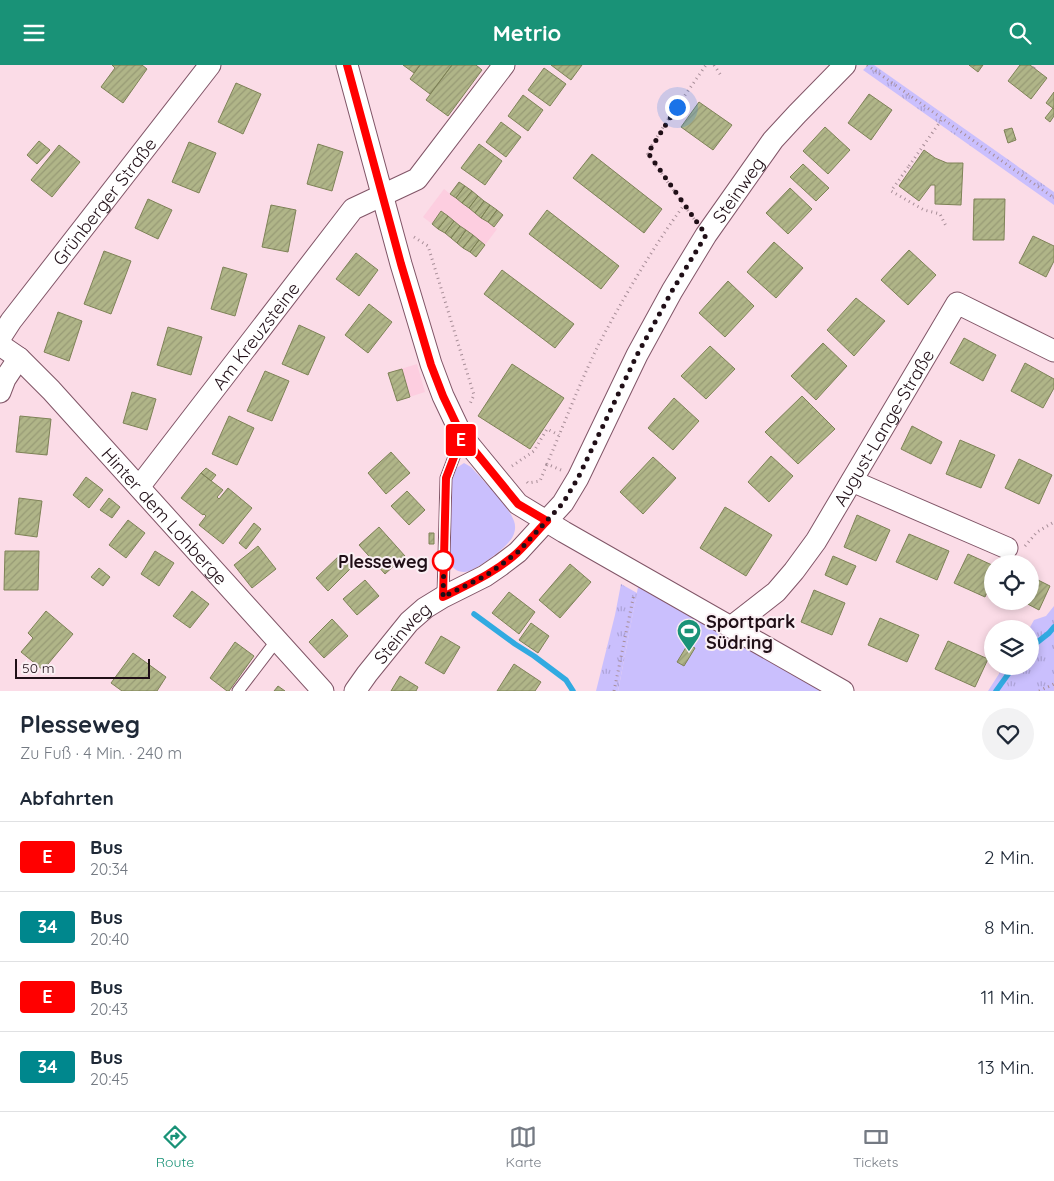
<!DOCTYPE html>
<html lang="de">
<head>
<meta charset="utf-8">
<style>
  :root { --surface:#fff; --page:#f2f2f3; --text:#1f2937; --muted:#747a83; --line:#e0e1e3; --accent:#199277 }
  body { margin:0; font-family:Quicksand,sans-serif; background:var(--page); color:var(--text); height:100vh; display:flex; flex-direction:column; font-size:19px; white-space:nowrap }
  * { box-sizing:border-box; margin:0 }
  p { font-size:16px; color:var(--muted) }
  .icon { flex:none; width:28px; height:28px; fill:none; stroke:currentColor; stroke-width:2; stroke-linecap:round; stroke-linejoin:round }
  .map { position:relative; height:626px; overflow:hidden }
  .panel { display:flex; flex-direction:column; background:var(--surface); flex:1 }
  .panel>* { flex:none }
  .badge { padding:0 10px; border-radius:4px; font-size:18px; line-height:32px }
  .fabs { position:absolute; left:984px; top:490px; display:grid; gap:10px }
  .fabs a { display:grid; place-items:center; width:55px; height:55px; border-radius:50%; background:var(--surface); box-shadow:0 2px 8px #0003; font-size:25px }
  .scale { position:absolute; left:15px; bottom:12px; width:135px; box-sizing:border-box; padding-left:5px; border:2px solid #200f17; border-top:0; font-size:14px; line-height:18px; white-space:nowrap; color:#200f17; -webkit-text-stroke:4px #faeff3; paint-order:stroke }
  .you { position:absolute; width:25px; height:25px; margin:-12px; border:4px solid #fff; border-radius:50%; background:#1a73e8; box-shadow:0 0 0 8px #1a73e833 }
  .map>.badge { position:absolute; translate:-50% -50%; box-shadow:0 0 0 2px #fff }
  h2 { padding:0 20px; font-size:19px; line-height:45px }
  .round { display:grid; place-items:center; flex:none; width:52px; height:52px; border-radius:26px; background:var(--page) }
  .summary { display:flex; align-items:center; justify-content:space-between; height:85px; padding:0 20px }
  h1 { font-size:24px; font-weight:700; line-height:38px }
  ul { padding:0; list-style:none }
  li { display:flex; align-items:center; gap:15px; height:70px; padding:0 20px; border-top:1px solid var(--line) }
  li div { flex:1 }
  li b { display:block; font-size:19px }
  li em { font-style:normal }
  li .badge { min-width:55px; font-weight:700; text-align:center }
  header { display:flex; justify-content:space-between; align-items:center; height:65px; padding:0 20px; background:var(--accent); color:#fff; font-size:22px; font-weight:700 }
  .menu { display:flex; justify-content:space-around; align-items:center; height:70px; border-top:1px solid var(--line); background:var(--surface); font-size:14px; color:var(--muted) }
  .menu a { display:grid; justify-items:center; gap:2px }
  .menu .active { color:var(--accent) }
  .map>svg:first-child { display:block }
  .built { fill:#fdcee0 }
  .green { fill:#cabffd }
  .park { fill:url(#park-tufts) }
  .lines { fill:none; stroke-linecap:round; stroke-linejoin:round }
  .stream { stroke:#31aae1; stroke-width:5.5 }
  .building { fill:url(#building-hatch); stroke:#7e8257 }
  .lane-casing { stroke:#805567; stroke-width:13 }
  .street-casing { stroke:#805567; stroke-width:23 }
  .path { stroke:#a88e98; stroke-width:3; stroke-dasharray:1 4; stroke-linecap:butt }
  .lane { stroke:#fff; stroke-width:11 }
  .street { stroke:#fff; stroke-width:21 }
  .line-casing { stroke:#fff; stroke-width:11 }
  .line { stroke:#f00; stroke-width:8 }
  .walk { stroke:#200f17; stroke-width:5; stroke-dasharray:0 9 }
  .stop-dot { fill:#fff; stroke:#f00; stroke-width:2.5 }
  .labels { text-anchor:middle; dominant-baseline:central; stroke-width:4; stroke-linejoin:round; paint-order:stroke }
  .street-label { font-size:18px; fill:#200f17; stroke:#faeff3 }
  .stop-label { font-size:18px; font-weight:bold; fill:#200f17; stroke:#faeff3; text-anchor:end }
  .poi-label { font-size:18px; font-weight:bold; fill:#200f17; stroke:#faeff3; text-anchor:start }
</style>
</head>
<body>
<header><svg class="icon" aria-label="menu" viewBox="0 0 24 24"><path d="M4 6h16M4 12h16M4 18h16"/></svg>Metrio<svg class="icon" aria-label="search" viewBox="0 0 24 24"><circle cx="10" cy="10" r="6"/><path d="M15 15l6 6"/></svg></header>
<div class="map">
<svg width="1054" height="626" viewBox="0 0 1054 626">
  <defs>
    <pattern id="park-tufts" width="24" height="20" patternUnits="userSpaceOnUse" patternTransform="scale(1.25)"><rect width="24" height="20" fill="#cabffd"/><path d="M3 7l-1-3M5 7V3M7 7l1-3M15 17l-1-3M17 17v-4M19 17l1-3" fill="none" stroke="#ada3d8"/></pattern>
    <pattern id="building-hatch" width="6" height="6" patternUnits="userSpaceOnUse" patternTransform="scale(1.25)"><rect width="6" height="6" fill="#b0b588"/><path d="M-1 1l2-2M0 6l6-6M5 7l2-2" fill="none" stroke="#979a75"/></pattern>
  </defs>
  <rect width="100%" height="100%" fill="#fbdce7"/>
  <path class="built" d="M459 117 503 150 494 162 497 164 476 192 423 152 444 124 450 129Z
    M417 299 425 327 397 336 388 308Z"/>
  <path class="green" d="M464 398 471 402C482 414 510 443 514 456 516 461 515 467 513 471 509 481 475 507 464 507 457 507 452 503 450 497L452 410 455 404Z
    M638 522 821 626H618Z"/>
  <path class="park" d="M868 0H874L1054 127V140L863 5Z
    M621 519 637 528 618 626H596L615 550Z
    M1054 541V626H988L1004 601H1030V564H1029L1034 555 1046 551Z"/>
  <g class="lines">
    <path class="stream" d="M474 549 515 579 534 591 566 615 573 626
      M1030 583 1049 568 1054 562
      M996 626 1014 601"/>
  </g>
  <path class="building" d="M112 0H142L147 4 123 38 101 22 115 3Z
    M403 0H420L414 8Z
    M420 0H452L430 29 410 14Z
    M452 0H476L482 5 448 51 426 35Z
    M551 0H582L571 15Z
    M969 0H983L978 7Z
    M1020 0H1030L1047 13 1031 34 1008 16Z
    M544 3 566 19 550 41 528 25Z
    M236 18 261 29 243 69 218 57Z
    M1054 27V44L1046 38Z
    M869 29 892 45 871 75 848 58Z
    M523 30 543 45 528 66 508 51Z
    M699 37 732 60 713 85 681 62Z
    M1053 43 1054 44V51L1050 57 1045 53Z
    M501 57 521 72 506 92 486 77Z
    M825 62 850 85 828 109 803 86Z
    M1012 63 1016 75 1008 78 1004 65Z
    M39 76 50 85 37 99 27 90Z
    M189 77 216 88 199 128 172 117Z
    M318 79 343 87 332 126 307 119Z
    M479 79 502 96 485 120 461 103Z
    M59 80 80 97 52 132 31 115Z
    M924 85 935 93 947 98H963L961 140 935 139V120H931L919 136 899 121Z
    M592 89 662 144 644 168 573 113Z
    M803 99 829 123 816 136 790 112Z
    M459 117 465 121 456 133 450 129Z
    M465 121 472 126 462 138 456 133Z
    M790 123 812 144 788 169 766 148Z
    M472 126 478 131 469 143 462 138Z
    M478 131 484 136 475 148 469 143Z
    M148 134 172 145 158 174 135 163Z
    M974 134H1005L1004 175H973Z
    M484 136 490 140 481 153 475 148Z
    M271 140 296 145 288 187 262 182Z
    M490 140 497 145 488 157 481 153Z
    M497 145 503 150 494 162 488 157Z
    M547 145 619 201 601 224 529 169Z
    M441 146 448 151 438 164 432 159Z
    M448 151 454 156 445 168 438 164Z
    M454 156 460 161 451 173 445 168Z
    M460 161 466 165 457 178 451 173Z
    M466 165 473 170 463 183 457 178Z
    M473 170 479 175 470 187 463 183Z
    M1033 171 1054 181V196L1046 212 1019 198Z
    M479 175 485 180 476 192 470 187Z
    M774 177 803 203 776 233 747 207Z
    M909 185 936 210 908 240 881 215Z
    M104 186 131 196 111 249 84 239Z
    M356 188 378 205 359 231 336 214Z
    M223 202 247 209 235 251 211 244Z
    M502 205 574 259 555 283 484 229Z
    M728 216 754 241 725 272 699 248Z
    M856 233 885 256 854 291 827 265Z
    M369 239 392 257 368 288 345 270Z
    M58 247 82 256 69 296 44 287Z
    M299 260 325 272 308 310 282 299Z
    M168 262 202 272 191 310 157 300Z
    M964 273 996 290 983 316 950 298Z
    M823 278 847 301 816 335 791 311Z
    M710 281 735 304 706 334 681 311Z
    M1025 298 1054 314V323L1043 343 1011 326Z
    M512 299 564 333 530 384 478 351Z
    M402 304 410 332 397 336 388 308Z
    M265 306 289 316 272 356 247 346Z
    M132 327 156 334 147 365 123 358Z
    M802 331 835 364 798 399 765 367Z
    M674 333 699 356 673 385 648 363Z
    M20 351 51 354 47 390 16 387Z
    M229 351 254 363 237 400 212 389Z
    M912 361 942 377 931 399 901 384Z
    M960 375 995 390 981 423 946 409Z
    M391 387 410 408 386 429 368 408Z
    M771 391 793 411 769 437 748 417Z
    M653 392 676 413 643 449 620 427Z
    M1019 394 1052 410 1039 439 1005 423Z
    M206 403 216 410 211 416 201 408Z
    M201 408 223 425 217 432 219 434 228 423 252 443 223 479 199 460 206 451 204 449 203 450 181 433Z
    M86 412 103 425 89 443 73 430Z
    M407 426 425 445 409 460 391 441Z
    M19 433 42 436 37 472 15 469Z
    M109 433 120 442 112 453 100 445Z
    M725 442 772 470 746 511 700 483Z
    M857 450 890 465 876 496 844 482Z
    M128 455 145 468 126 493 109 480Z
    M254 458 261 464 246 484 239 478Z
    M379 462 405 491 385 509 359 480Z
    M429 468H434V479H429Z
    M909 469 949 486 937 515 896 497Z
    M258 481 276 504 252 523 234 500Z
    M5 486H39L38 525H4Z
    M155 486 174 498 159 521 141 509Z
    M968 489 992 500V516L985 532 954 518Z
    M340 490 352 502 328 526 316 513Z
    M833 491 856 501 847 520 825 510Z
    M570 499 591 517 560 553 539 535Z
    M99 503 110 512 103 521 91 512Z
    M1030 511 1050 521 1039 545 1022 536H1030Z
    M365 515 379 531 357 550 343 534Z
    M814 525 845 538 832 570 801 557Z
    M192 526 209 539 190 563 173 551Z
    M509 527 535 547 519 569 492 548Z
    M46 546 73 569 43 605 21 587 33 573 28 568Z
    M880 553 919 570 907 597 868 580Z
    M332 554 348 571 324 593 309 577Z
    M531 558 549 571 538 588 519 575Z
    M441 571 460 582 444 609 425 598Z
    M948 576 988 594 975 622 935 604Z
    M235 577 254 591 229 626H227L210 613Z
    M688 579 695 583 684 601 677 597Z
    M133 588 166 612 157 626H122L111 618Z
    M514 599 541 617 535 626H497Z
    M400 611 418 622 416 626H391Z
    M278 621 285 626H274Z"/>
  <g class="lines">
    <defs>
      <path id="lane" d="M443 532 446 413 462 371
        M238 626 277 575"/>
      <g id="street">
        <path d="M347 0 401 199 431 299 443 331 462 371 518 439 564 467 843 626"/>
        <path id="s1" d="M0 273 11 256 210 0"/>
        <path id="s2" d="M0 280 19 293 51 325 323 626"/>
        <path d="M0 327 5 314 19 293"/>
        <path d="M852 416 1007 483"/>
        <path id="s3" d="M139 422 353 144 417 114 504 0"/>
        <path id="s4" d="M731 562 776 527 794 506 816 476 957 238 1054 286"/>
        <path id="s5" d="M355 626 367 609 409 557 425 543 443 532 485 511 501 500 518 487 563 438 578 413 637 290 672 226 706 170 773 75 797 49 845 0"/>
      </g>
    </defs>
    <use href="#lane" class="lane-casing"/>
    <use href="#street" class="street-casing"/>
    <path class="path" d="M714 0 722 12
      M867 0 1054 133
      M1034 3 1036 0
      M909 101 942 54
      M912 103 909 101 891 126 924 145 940 149 946 161
      M694 154 647 88 667 56 706 0
      M414 172 428 181 474 330 469 341
      M512 401 534 386 547 364 559 370
      M561 405 547 399C565 357 581 314 602 273 627 227 653 182 684 140
      M527 417 528 418 540 416 547 399
      M1025 481 1037 467 1054 457
      M614 626 634 529
      M1039 626 1054 619"/>
    <use href="#lane" class="lane"/>
    <use href="#street" class="street"/>
  </g>
  <g class="lines">
    <defs>
      <path id="line" d="M347 0 401 199 431 300 443 331 462 371 446 413 443 532C469 519 495 508 517 488 528 478 537 466 547 456L518 439 474 385"/>
    </defs>
    <use href="#line" class="line-casing"/>
    <use href="#line" class="line"/>
    <path class="walk" d="M443 496 444 495 443 532 485 511 501 500 518 487 563 438 578 413 637 290 672 226 706 170 648 88 677 42"/>
  </g>
  <defs>
    <symbol id="stadium-pin" viewBox="-11 -11 22 30"><path d="M0 17L-7.5 6A9.5 9.5 0 1 1 7.5 6Z" fill="#199277" stroke="#faeff3"/><path d="M0-5a6.5 5 0 1 0 0 10a6.5 5 0 1 0 0-10ZM-3.5-1.8h7v3.6h-7Z" fill="#fff"/></symbol>
  </defs>
  <g fill-rule="evenodd">
    <use href="#stadium-pin" x="675" y="552" width="28" height="38"/>
  </g>
  <circle class="stop-dot" cx="443" cy="496" r="10"/>
  <g class="labels">
    <g class="street-label">
      <text stroke="none"><textPath href="#s5" startOffset="644">Steinweg</textPath></text>
      <text stroke="none"><textPath href="#s1" startOffset="172">Grünberger Straße</textPath></text>
      <text stroke="none"><textPath href="#s3" startOffset="191">Am Kreuzsteine</textPath></text>
      <text stroke="none"><textPath href="#s4" startOffset="254">August-Lange-Straße</textPath></text>
      <text stroke="none"><textPath href="#s2" startOffset="238">Hinter dem Lohberge</textPath></text>
      <text stroke="none"><textPath href="#s5" startOffset="75">Steinweg</textPath></text>
    </g>
    <g class="stop-label">
      <text x="428" y="496">Plesseweg</text>
    </g>
    <g class="poi-label">
      <text x="706" y="556">Sportpark<tspan x="706" dy="21">Südring</tspan></text>
    </g>
  </g>
</svg>
<div class="fabs">
<a><svg class="icon" aria-label="locate" viewBox="0 0 24 24"><circle cx="12" cy="12" r="6"/><path d="M12 2v4M12 18v4M2 12h4M18 12h4"/></svg></a>
<a><svg class="icon" aria-label="layers" viewBox="0 0 24 24"><path d="M12 4l9 5-9 5-9-5zM3 14l9 5 9-5"/></svg></a>
</div>
<div class="scale">50 m</div>
<div class="you" style="left:677px;top:42px"></div>
<b class="badge" style="left:461px;top:375px;background:#f00;color:#fff">E</b>
</div>
<section class="panel">
<div class="summary"><div><h1>Plesseweg</h1><p>Zu Fuß · 4 Min. · 240 m</p></div><a class="round"><svg class="icon" aria-label="heart" viewBox="0 0 24 24"><path d="M12 20l-8-8c-3-5 5-10 8-4 3-6 11-1 8 4z"/></svg></a></div>
<h2>Abfahrten</h2>
<ul>
<li><span class="badge" style="background:#f00;color:#fff">E</span><div><b>Bus</b><p>20:34</p></div><em>2 Min.</em></li>
<li><span class="badge" style="background:#00878d;color:#fff">34</span><div><b>Bus</b><p>20:40</p></div><em>8 Min.</em></li>
<li><span class="badge" style="background:#f00;color:#fff">E</span><div><b>Bus</b><p>20:43</p></div><em>11 Min.</em></li>
<li><span class="badge" style="background:#00878d;color:#fff">34</span><div><b>Bus</b><p>20:45</p></div><em>13 Min.</em></li>
</ul>
</section>
<nav class="menu">
<a class="active"><svg class="icon" aria-label="directions" viewBox="0 0 24 24"><path d="M12 3l9 9-9 9-9-9zM9 14v-3h6M13 9l2 2-2 2"/></svg>Route</a>
<a><svg class="icon" aria-label="map" viewBox="0 0 24 24"><path d="M3 6l6-2 6 2 6-2v14l-6 2-6-2-6 2zM9 4v14M15 6v14"/></svg>Karte</a>
<a><svg class="icon" aria-label="tickets" viewBox="0 0 24 24"><path d="M3 7h18v10H3zM15 7v10"/></svg>Tickets</a>
</nav>
</body>
</html>
